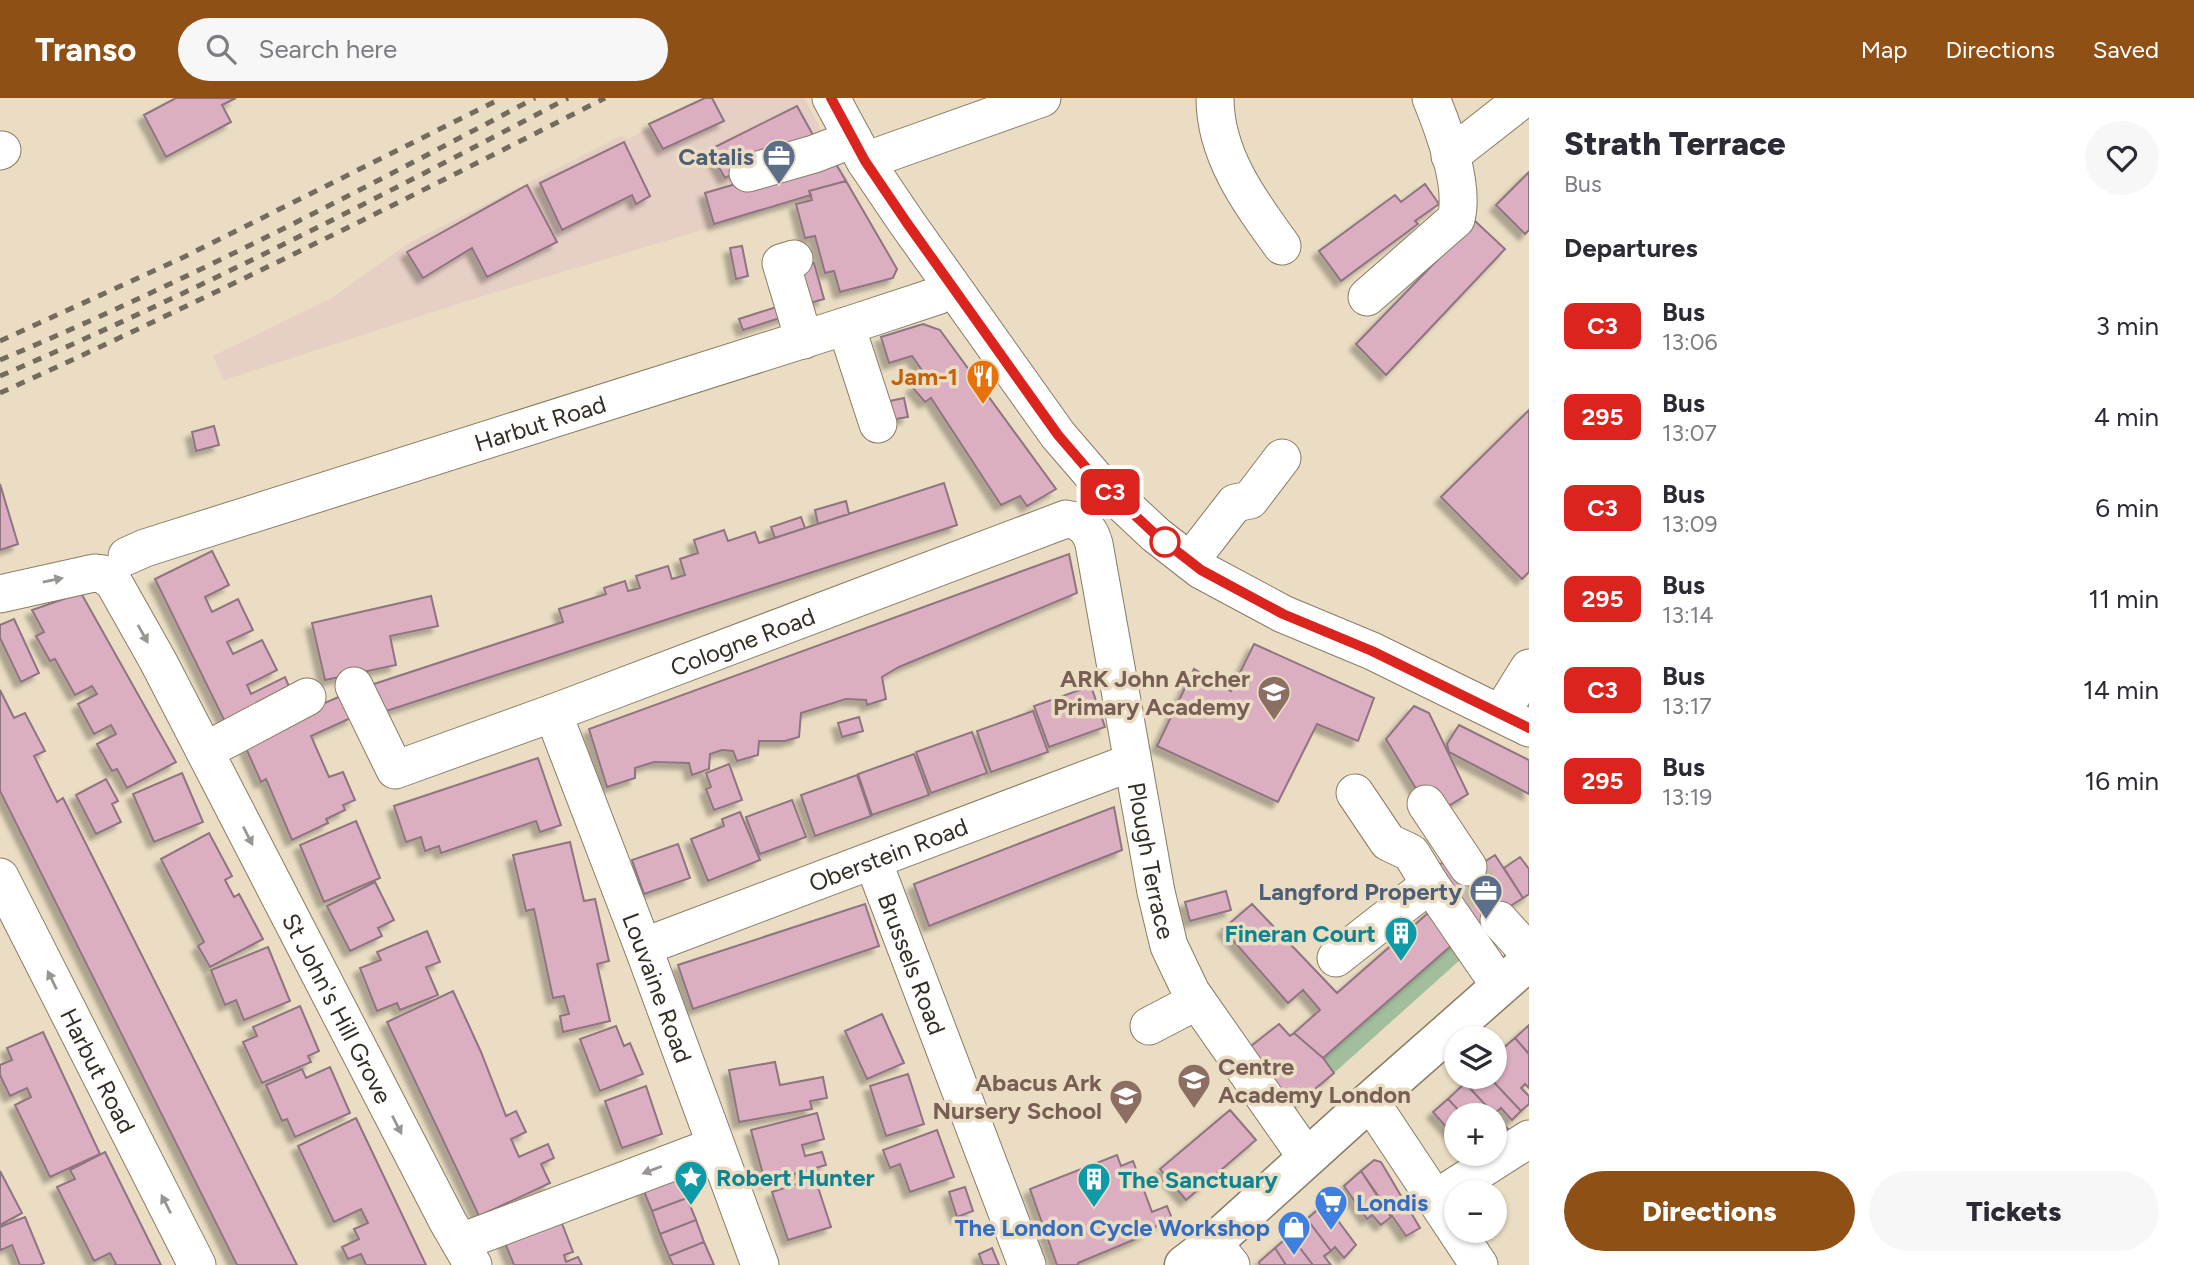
<!DOCTYPE html>
<html lang="en">
<head>
<meta charset="utf-8">
<style>
  :root { --surface:#fff; --page:#f7f7f7; --text:#2b2b33; --muted:#7c7c81; --accent:#8f5016 }
  body { margin:0; font-family:Figtree,sans-serif; background:var(--page); color:var(--text); height:100vh; display:flex; flex-direction:column; font-size:26px; white-space:nowrap }
  * { box-sizing:border-box; margin:0 }
  p { font-size:23px; color:var(--muted) }
  .icon { flex:none; width:38px; height:38px; fill:none; stroke:currentColor; stroke-width:2; stroke-linecap:round; stroke-linejoin:round }
  .map { position:relative; flex:1; overflow:hidden }
  .sheet { display:flex; flex-direction:column; background:var(--surface); width:665px }
  .sheet>* { flex:none }
  .badge { padding:0 14px; border-radius:10px; font-size:24px; line-height:46px }
  .tools { position:absolute; left:1444px; top:928px; display:grid; gap:14px }
  .tools a { display:grid; place-items:center; width:63px; height:63px; border-radius:50%; background:var(--surface); box-shadow:0 2px 5px #0004; font-size:35px }
  .map>.badge { position:absolute; translate:-50% -50%; box-shadow:0 0 0 4px #fff }
  h2 { padding:0 35px; font-size:26px; line-height:63px }
  .round { display:grid; place-items:center; flex:none; width:74px; height:74px; border-radius:37px; background:var(--page) }
  .headline { display:flex; align-items:center; justify-content:space-between; height:119px; padding:0 35px }
  h1 { font-size:33px; font-weight:800; line-height:52px }
  .button { display:flex; gap:14px; margin-top:auto; padding:14px 35px }
  .button a { flex:1; height:80px; border-radius:42px; background:var(--accent); color:#fff; font-size:28px; font-weight:800; line-height:80px; text-align:center }
  .button a+a { background:var(--page); color:var(--text) }
  ul { padding:0; list-style:none }
  li { display:flex; align-items:center; gap:21px; height:91px; padding:0 35px }
  li div { flex:1 }
  li b { display:block; font-size:26px }
  li em { font-style:normal }
  li .badge { min-width:77px; font-weight:700; text-align:center }
  header { display:flex; align-items:center; gap:42px; box-sizing:border-box; height:98px; padding:0 35px; background:var(--accent); color:#fff }
  header strong { font-size:33px }
  nav { display:flex; gap:38px; margin-inline-start:auto; font-size:24px }
  .search { width:490px; height:63px; background:var(--page); display:flex; align-items:center; gap:18px; box-sizing:border-box; padding:0 24px; border-radius:38px; color:var(--muted); font-size:26px }
  main { display:flex; flex:1; min-height:0 }
  .map>svg:first-child { display:block }
  .industrial { fill:#e6cfc4 }
  .green { fill:#a2be9c }
  .building { fill:#dbaec2; stroke:#8e7480; stroke-width:2; filter:url(#shadow) }
  .lines { fill:none; stroke-linecap:round; stroke-linejoin:round }
  .minor-tunnel { stroke:#c5baa3; stroke-width:37; stroke-dasharray:37 18; stroke-linecap:butt }
  .minor-casing { stroke:#887c65; stroke-width:39 }
  .major-casing { stroke:#887c65; stroke-width:41 }
  .minor { stroke:#fff; stroke-width:37 }
  .major { stroke:#fff; stroke-width:38 }
  .rail { stroke:#736b5b; stroke-width:5; stroke-dasharray:9 9; stroke-linecap:butt }
  .oneway { fill:#999692 }
  .line-casing { stroke:#fff; stroke-width:16 }
  .line { stroke:#dc241f; stroke-width:10 }
  .stop-dot { fill:#fff; stroke:#dc241f; stroke-width:3.5 }
  .labels { text-anchor:middle; dominant-baseline:central; stroke-width:7; stroke-linejoin:round; paint-order:stroke }
  .service-label { font-size:24px; font-weight:bold; fill:#4e5e75; stroke:#eaddc3; text-anchor:end }
  .food-label { font-size:24px; font-weight:bold; fill:#c56008; stroke:#eaddc3; text-anchor:end }
  .street-label { font-size:24px; fill:#332e24; stroke:#eaddc3 }
  .education-label { font-size:24px; font-weight:bold; fill:#785e54; stroke:#eaddc3; text-anchor:end }
  .culture-label { font-size:24px; font-weight:bold; fill:#0d838f; stroke:#eaddc3; text-anchor:start }
  .shop-label { font-size:24px; font-weight:bold; fill:#366cbe; stroke:#eaddc3; text-anchor:start }
</style>
</head>
<body>
<header>
<strong>Transo</strong>
<div class="search"><svg class="icon" aria-label="search" viewBox="0 0 24 24"><circle cx="10" cy="10" r="6"/><path d="M15 15l6 6"/></svg>Search here</div>
<nav><a>Map</a><a>Directions</a><a>Saved</a></nav>
</header>
<main>
<div class="map">
<svg width="1529" height="1167" viewBox="0 0 1529 1167">
  <defs>
    <filter id="shadow"><feDropShadow dx="-6" dy="6" stdDeviation="2" flood-color="#0004"/></filter>
  </defs>
  <rect width="100%" height="100%" fill="#eaddc3"/>
  <path class="industrial" d="M708 0H804L851 87 473 201 224 282 213 258 332 200 407 146 621 38 628 41Z"/>
  <path class="green" d="M1461 839 1470 853 1334 975 1323 960Z"/>
  <path class="building" d="M176 0H236L222 7 231 24 166 59 144 17Z
    M705 0H712L724 23 663 51 649 26Z
    M797 8 813 37 725 80 709 52Z
    M624 44 650 98 636 106 632 97 562 132 540 85Z
    M831 58 846 83 809 93 811 97 714 126 705 95Z
    M1529 74V132L1525 136 1496 107Z
    M846 83 897 171 893 180 840 194 834 173 825 175 815 138 805 140 796 106 812 102 809 93Z
    M1425 86 1439 106 1415 123 1418 126 1341 183 1319 153 1395 97 1401 104Z
    M527 87 557 144 487 179 472 150 423 180 407 154Z
    M1475 123 1505 151 1386 277 1356 246Z
    M742 148 748 178 736 181 730 150Z
    M814 165 824 201 799 208 789 172Z
    M792 204 795 215 743 232 739 221Z
    M923 226 940 232 1056 391 1027 408 1020 398 1001 407 931 300 925 304 912 289 926 278 912 258 889 265 881 239Z
    M904 300 908 319 884 323 880 305Z
    M1529 312V474L1522 481 1441 399Z
    M214 328 219 347 196 353 192 334Z
    M944 385 957 427 380 615 371 587 563 524 559 511 606 496 604 490 625 483 628 493 640 490 636 478 668 468 672 481 685 477 680 461 698 455 694 442 724 432 728 443 755 434 759 445Z
    M0 386 18 446 0 452Z
    M846 403 849 416 818 426 815 412Z
    M801 419 805 430 775 440 771 429Z
    M212 453 229 487 205 499 212 514 238 501 253 532 227 544 233 556 262 542 277 572 247 587 251 596 285 579 293 598 228 630 155 481Z
    M1069 456 1077 495 899 569 882 579 886 601 867 607 866 602 846 601 801 615 799 639 785 643H759L758 657 737 663 733 653 722 652 710 656 709 671 692 677 689 665 654 664 635 670V680L607 689 589 631Z
    M81 495 176 664 127 690 117 671 112 673 97 646 116 636 111 627 94 636 78 606 97 596 92 588 75 597 55 561 50 563 36 538 44 534 32 512Z
    M431 498 438 528 390 538 396 567 325 582 312 525Z
    M14 521 39 575 21 584 0 540V527Z
    M1254 546 1374 600 1358 643 1317 626 1278 704 1157 648 1194 571 1231 593Z
    M1091 588 1105 629 1049 649 1034 608Z
    M0 592 14 620 25 615 45 653 34 658 57 704 63 700 297 1167H237L0 693Z
    M343 597 353 619 311 638 329 679 343 674 355 702 343 707 345 712 326 721 328 725 292 742 266 681 261 684 242 641Z
    M1414 608 1429 615 1468 696 1440 713 1421 699 1386 641Z
    M1033 613 1048 654 991 674 977 633Z
    M859 619 863 633 842 639 838 625Z
    M1459 627 1529 662V696L1449 654 1447 646Z
    M972 634 987 675 931 695 916 654Z
    M914 656 929 697 872 717 858 676Z
    M538 660 561 727 540 734 536 723 441 755 439 748 425 753 421 739 406 744 394 708Z
    M729 666 742 702 714 712 706 691 711 689 706 675Z
    M182 675 203 724 154 744 133 696Z
    M857 677 871 718 815 738 801 697Z
    M106 681 118 703 112 706 121 724 96 736 76 697Z
    M792 702 806 739 760 756 746 719Z
    M1114 709 1122 752 929 828 914 786Z
    M740 714 760 762 708 783 691 741 724 728 722 721Z
    M356 723 380 780 324 804 300 747Z
    M209 735 232 778 225 782 234 799 239 796 263 841 210 869 198 848 204 844 161 761Z
    M570 744 584 803 595 801 609 863 597 866 610 923 563 934 560 918 569 916 564 898 553 900 534 811 526 813 513 757Z
    M678 746 690 780 644 796 632 762Z
    M1495 757 1523 800 1504 812 1486 782 1492 778 1484 764Z
    M1454 758 1479 781 1484 778 1504 812 1499 822 1478 835 1434 770Z
    M1520 759 1529 771V796L1523 800 1504 770Z
    M375 784 394 822 378 830 382 838 350 853 327 808Z
    M1226 793 1231 812 1190 823 1185 804Z
    M865 806 879 848 693 911 678 867Z
    M1252 806 1337 895 1436 808 1461 839 1323 960 1294 935 1320 912 1303 892 1288 905 1223 831Z
    M427 833 440 864 426 869 438 897 400 912 397 905 377 913 360 870 381 862 377 854Z
    M268 849 290 903 244 922 236 902 225 907 211 872Z
    M453 893 481 954 506 1018 516 1013 526 1034 511 1041 519 1059 548 1046 554 1060 541 1066 550 1085 479 1118 387 924Z
    M300 908 319 953 308 958 311 964 262 985 243 944 257 938 253 929Z
    M882 916 904 965 867 981 845 933Z
    M1279 926 1290 938 1294 935 1323 960 1334 975 1297 1006 1291 1007 1251 948Z
    M1529 927V956L1515 940Z
    M616 928 624 948 630 945 643 976 600 993 580 941Z
    M43 934 100 1056 50 1079 15 1007 31 999 27 990 10 998 0 977V967L12 962 7 950Z
    M1515 940 1529 956V990L1525 986 1521 990 1529 998V1006L1521 1013 1488 978H1494V958Z
    M775 964 780 987 823 979 827 1000 810 1003 812 1011 739 1024 729 972Z
    M330 969 350 1015 295 1039 287 1021 282 1023 266 987 302 971 306 980Z
    M908 976 924 1026 886 1038 870 988Z
    M1473 978H1488L1521 1013 1512 1022 1501 1010 1494 1016 1465 985Z
    M1465 985 1494 1016V1017H1463L1448 1001Z
    M646 988 662 1036 622 1050 605 1003Z
    M1448 1001 1463 1017H1456V1040L1433 1014Z
    M1230 1012 1256 1042 1186 1102 1160 1071Z
    M817 1015 824 1041 802 1047 805 1058 822 1054 826 1067 765 1084 751 1032Z
    M1494 1017 1521 1044 1494 1051Z
    M356 1020 426 1167H366L361 1156 348 1161 342 1149 359 1141 354 1131 368 1125 361 1111 334 1124 298 1048Z
    M937 1032 954 1079 910 1094 900 1066 890 1070 883 1052Z
    M105 1054 161 1167H114L116 1166 110 1155 94 1163 57 1089 75 1081 70 1072Z
    M1117 1057 1121 1068 1133 1063 1152 1114 1167 1108 1171 1118 1138 1140 1078 1165V1167H1057L1030 1091Z
    M1374 1062 1381 1064 1420 1130 1406 1138 1361 1073Z
    M0 1073 22 1115 0 1127Z
    M1361 1073 1391 1119 1381 1127 1372 1117 1367 1121 1344 1088Z
    M678 1077 687 1100 652 1113 643 1091Z
    M815 1080 831 1129 788 1142 772 1094Z
    M965 1089 973 1113 957 1119 949 1094Z
    M687 1100 696 1122 660 1136 652 1113Z
    M1325 1105 1356 1147 1344 1160 1335 1149 1331 1153 1307 1121Z
    M25 1119 44 1165 40 1167H20L12 1147 1 1152 0 1150V1129Z
    M1307 1121 1331 1153 1324 1158 1331 1167H1313L1290 1137Z
    M696 1122 704 1144 669 1158 660 1136Z
    M561 1123 573 1154 564 1157 566 1164 578 1159 582 1167H514L502 1138Z
    M1290 1137 1313 1167H1286L1275 1150Z
    M704 1144 714 1167H673L669 1158Z
    M992 1150 999 1167H983L979 1156Z
    M1275 1150 1286 1167H1260L1259 1164Z"/>
  <g class="lines">
    <path class="minor-tunnel" d="M1468 769 1499 822"/>
    <defs>
      <g id="minor">
        <path d="M831 0 865 63 907 125 1058 337 1095 380 1156 437 1201 472 1283 516 1372 553 1529 630"/>
        <path d="M1215 0C1215 57 1250 104 1282 148"/>
        <path d="M0 53 2 52"/>
        <path d="M1450 58 1524 0"/>
        <path d="M865 63 1042 0"/>
        <path d="M748 75 814 56 853 41"/>
        <path d="M794 161 781 165 804 242"/>
        <path d="M1367 199 1456 121C1465 87 1444 32 1431 0"/>
        <path d="M846 228 878 326"/>
        <path id="s1" d="M127 458 145 450 846 228 937 198 951 189"/>
        <path d="M1190 463 1235 405 1250 402 1282 360"/>
        <path id="s2" d="M0 496 94 475 103 476 114 485 158 563 448 1124 473 1167"/>
        <path id="s3" d="M354 588 395 672 553 615 1066 421C1082 423 1090 431 1094 446L1156 794 1169 848 1191 894 1307 1060"/>
        <path id="s4" d="M553 615 643 849 760 1167"/>
        <path d="M1501 615 1529 570"/>
        <path d="M205 653 307 599"/>
        <path d="M1355 695 1388 744 1411 755 1430 786"/>
        <path d="M1426 706 1468 769"/>
        <path id="s5" d="M873 763 1027 1167"/>
        <path id="s6" d="M0 779 197 1167"/>
        <path d="M1499 822 1529 855"/>
        <path id="s7" d="M643 849 1119 669 1133 667"/>
        <path d="M1336 860 1430 786 1500 888"/>
        <path d="M1149 928 1197 903"/>
        <path d="M1370 1003 1479 1167"/>
        <path d="M1435 1101 1529 1041"/>
        <path d="M461 1144 715 1048"/>
        <path d="M1213 1145 1231 1167"/>
      </g>
      <path id="major" d="M1184 1167 1213 1145 1370 1003 1529 863"/>
    </defs>
    <use href="#minor" class="minor-casing"/>
    <use href="#major" class="major-casing"/>
    <use href="#minor" class="minor"/>
    <use href="#major" class="major"/>
    <path class="rail" d="M0 243 184 159 502 0
      M0 262C183 185 360 93 535 0
      M0 278C194 195 382 98 568 0
      M0 295C205 202 405 102 605 0"/>
  </g>
  <defs><path id="oneway-solid" d="M-6-.8H1V-3.2L6.5 0L1 3.2V.8H-6Z" transform="scale(1.75)"/></defs>
  <g class="oneway">
    <use href="#oneway-solid" transform="translate(53 482) rotate(-12)"/>
    <use href="#oneway-solid" transform="translate(143 536) rotate(61)"/>
    <use href="#oneway-solid" transform="translate(248 738) rotate(63)"/>
    <use href="#oneway-solid" transform="translate(52 882) rotate(-116)"/>
    <use href="#oneway-solid" transform="translate(397 1027) rotate(63)"/>
    <use href="#oneway-solid" transform="translate(652 1072) rotate(159)"/>
    <use href="#oneway-solid" transform="translate(166 1106) rotate(-117)"/>
  </g>
  <g class="lines">
    <defs>
      <path id="line" d="M831 0 865 63 907 125 1058 337 1095 380 1156 437 1201 472 1283 516 1372 553 1529 630"/>
    </defs>
    <use href="#line" class="line-casing"/>
    <use href="#line" class="line"/>
  </g>
  <defs>
    <symbol id="office-pin" viewBox="-11 -11 22 30"><path d="M0 17L-7.5 6A9.5 9.5 0 1 1 7.5 6Z" fill="#5c6f8a" stroke="#eaddc3"/><path d="M-6-3h4V-5.5h4V-3h4V5H-6ZM-1-4.5V-3h2v-1.5ZM-6 0V1H6V0Z" fill="#fff"/></symbol>
    <symbol id="restaurant-pin" viewBox="-11 -11 22 30"><path d="M0 17L-7.5 6A9.5 9.5 0 1 1 7.5 6Z" fill="#e8710a" stroke="#eaddc3"/><path d="M-5-6h1v4h1v-4h1v4h1v-4h1v5L-1.5 .5V6h-2V.5L-5-1ZM5-6V6H3V1.5H1.5Q1.5-4 5-6Z" fill="#fff"/></symbol>
    <symbol id="school-pin" viewBox="-11 -11 22 30"><path d="M0 17L-7.5 6A9.5 9.5 0 1 1 7.5 6Z" fill="#8d6e63" stroke="#eaddc3"/><path d="M0-5L7-2L0 1L-7-2ZM-4 1L0 2.5L4 1V4Q0 6-4 4Z" fill="#fff"/></symbol>
    <symbol id="building-pin" viewBox="-11 -11 22 30"><path d="M0 17L-7.5 6A9.5 9.5 0 1 1 7.5 6Z" fill="#0f9aa8" stroke="#eaddc3"/><path d="M-4-6H4V6H1V3H-1V6H-4ZM-2.5-4.3h1.7v1.8h-1.7ZM.8-4.3h1.7v1.8H.8ZM-2.5-1h1.7V.8h-1.7ZM.8-1h1.7V.8H.8Z" fill="#fff"/></symbol>
    <symbol id="sight-pin" viewBox="-11 -11 22 30"><path d="M0 17L-7.5 6A9.5 9.5 0 1 1 7.5 6Z" fill="#0f9aa8" stroke="#eaddc3"/><path d="M0-6L1.8-2.2L6-1.7L2.9 1.2L3.7 5.4L0 3.3L-3.7 5.4L-2.9 1.2L-6-1.7L-1.8-2.2Z" fill="#fff"/></symbol>
    <symbol id="supermarket-pin" viewBox="-11 -11 22 30"><path d="M0 17L-7.5 6A9.5 9.5 0 1 1 7.5 6Z" fill="#3f7fe0" stroke="#eaddc3"/><path d="M-6-5.5h2.5l.6 2H6L4.5 2H-2.5L-4.4-4H-6ZM-1.5 3.2a1.3 1.3 0 1 0 .1 0ZM3 3.2a1.3 1.3 0 1 0 .1 0Z" fill="#fff"/></symbol>
    <symbol id="shop-pin" viewBox="-11 -11 22 30"><path d="M0 17L-7.5 6A9.5 9.5 0 1 1 7.5 6Z" fill="#3f7fe0" stroke="#eaddc3"/><path d="M-5-2.5h2.3a2.7 3.5 0 0 1 5.4 0H5L5.5 6h-11ZM-1.5-2.5h3a1.5 2.3 0 0 0-3 0Z" fill="#fff"/></symbol>
  </defs>
  <g fill-rule="evenodd">
    <use href="#office-pin" x="760" y="39" width="38" height="52"/>
    <use href="#restaurant-pin" x="964" y="259" width="38" height="52"/>
    <use href="#school-pin" x="1255" y="575" width="38" height="52"/>
    <use href="#office-pin" x="1467" y="774" width="38" height="52"/>
    <use href="#building-pin" x="1382" y="816" width="38" height="52"/>
    <use href="#school-pin" x="1175" y="963" width="38" height="52"/>
    <use href="#school-pin" x="1107" y="979" width="38" height="52"/>
    <use href="#sight-pin" x="672" y="1060" width="38" height="52"/>
    <use href="#building-pin" x="1075" y="1062" width="38" height="52"/>
    <use href="#supermarket-pin" x="1312" y="1085" width="38" height="52"/>
    <use href="#shop-pin" x="1275" y="1110" width="38" height="52"/>
  </g>
  <circle class="stop-dot" cx="1165" cy="444" r="14"/>
  <g class="labels">
    <g class="service-label">
      <text x="754" y="58">Catalis</text>
      <text x="1462" y="793">Langford Property</text>
    </g>
    <g class="food-label">
      <text x="958" y="278">Jam-1</text>
    </g>
    <g class="street-label">
      <text stroke="none"><textPath href="#s1" startOffset="434">Harbut Road</textPath></text>
      <text stroke="none"><textPath href="#s3" startOffset="464">Cologne Road</textPath></text>
      <text stroke="none"><textPath href="#s7" startOffset="262">Oberstein Road</textPath></text>
      <text stroke="none"><textPath href="#s3" startOffset="1172">Plough Terrace</textPath></text>
      <text stroke="none"><textPath href="#s5" startOffset="110">Brussels Road</textPath></text>
      <text stroke="none"><textPath href="#s4" startOffset="294">Louvaine Road</textPath></text>
      <text stroke="none"><textPath href="#s2" startOffset="600">St John's Hill Grove</textPath></text>
      <text stroke="none"><textPath href="#s6" startOffset="217">Harbut Road</textPath></text>
    </g>
    <g class="education-label">
      <text x="1250" y="580">ARK John Archer<tspan x="1250" dy="28">Primary Academy</tspan></text>
      <text x="1218" y="968" text-anchor="start">Centre<tspan x="1218" dy="28">Academy London</tspan></text>
      <text x="1102" y="984">Abacus Ark<tspan x="1102" dy="28">Nursery School</tspan></text>
    </g>
    <g class="culture-label">
      <text x="1376" y="835" text-anchor="end">Fineran Court</text>
      <text x="716" y="1079">Robert Hunter</text>
      <text x="1118" y="1081">The Sanctuary</text>
    </g>
    <g class="shop-label">
      <text x="1356" y="1104">Londis</text>
      <text x="1270" y="1129" text-anchor="end">The London Cycle Workshop</text>
    </g>
  </g>
</svg>
<div class="tools">
<a><svg class="icon" aria-label="layers" viewBox="0 0 24 24"><path d="M12 4l9 5-9 5-9-5zM3 14l9 5 9-5"/></svg></a>
<a>+</a>
<a>−</a>
</div>
<b class="badge" style="left:1110px;top:394px;background:#dc241f;color:#fff">C3</b>
</div>
<section class="sheet">
<div class="headline"><div><h1>Strath Terrace</h1><p>Bus</p></div><a class="round"><svg class="icon" aria-label="heart" viewBox="0 0 24 24"><path d="M12 20l-8-8c-3-5 5-10 8-4 3-6 11-1 8 4z"/></svg></a></div>
<h2>Departures</h2>
<ul>
<li><span class="badge" style="background:#dc241f;color:#fff">C3</span><div><b>Bus</b><p>13:06</p></div><em>3 min</em></li>
<li><span class="badge" style="background:#dc241f;color:#fff">295</span><div><b>Bus</b><p>13:07</p></div><em>4 min</em></li>
<li><span class="badge" style="background:#dc241f;color:#fff">C3</span><div><b>Bus</b><p>13:09</p></div><em>6 min</em></li>
<li><span class="badge" style="background:#dc241f;color:#fff">295</span><div><b>Bus</b><p>13:14</p></div><em>11 min</em></li>
<li><span class="badge" style="background:#dc241f;color:#fff">C3</span><div><b>Bus</b><p>13:17</p></div><em>14 min</em></li>
<li><span class="badge" style="background:#dc241f;color:#fff">295</span><div><b>Bus</b><p>13:19</p></div><em>16 min</em></li>
</ul>
<div class="button"><a>Directions</a><a>Tickets</a></div>
</section>
</main>
</body>
</html>
